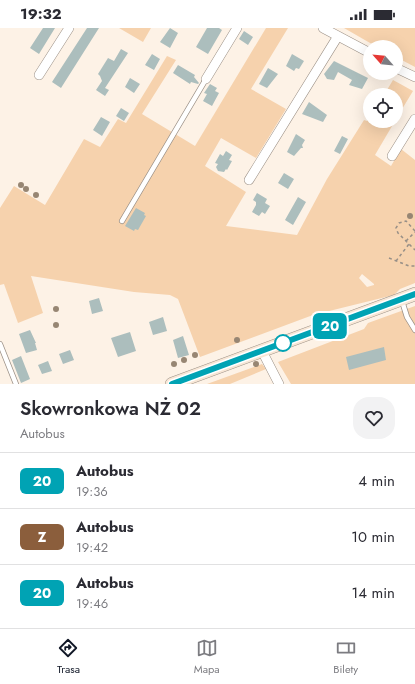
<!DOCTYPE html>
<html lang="pl">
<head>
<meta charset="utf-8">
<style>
  :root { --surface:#fff; --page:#f2f2f3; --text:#2b2b33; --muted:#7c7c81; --line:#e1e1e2; --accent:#111827 }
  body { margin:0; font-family:Jost,sans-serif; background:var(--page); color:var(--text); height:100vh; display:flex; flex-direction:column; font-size:15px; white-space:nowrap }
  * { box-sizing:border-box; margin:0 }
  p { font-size:13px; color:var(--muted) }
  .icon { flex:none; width:22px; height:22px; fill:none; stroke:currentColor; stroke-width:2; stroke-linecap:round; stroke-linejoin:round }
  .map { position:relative; height:356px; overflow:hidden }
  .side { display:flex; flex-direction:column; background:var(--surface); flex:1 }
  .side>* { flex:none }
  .badge { padding:0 8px; border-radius:6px; font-size:14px; line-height:26px }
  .needle { width:26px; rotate:297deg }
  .buttons { position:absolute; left:363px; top:12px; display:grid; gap:8px }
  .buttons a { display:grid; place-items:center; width:40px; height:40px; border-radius:50%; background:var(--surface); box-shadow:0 4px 16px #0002; font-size:20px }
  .map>.badge { position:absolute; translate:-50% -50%; box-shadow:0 0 0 2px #fff }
  .round { display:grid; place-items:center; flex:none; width:42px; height:42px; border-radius:16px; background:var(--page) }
  .headline { display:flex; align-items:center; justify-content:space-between; height:68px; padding:0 20px }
  h1 { font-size:19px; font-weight:600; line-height:30px }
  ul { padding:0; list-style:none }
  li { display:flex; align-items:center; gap:12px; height:56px; padding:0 20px; border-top:1px solid var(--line) }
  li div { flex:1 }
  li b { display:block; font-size:15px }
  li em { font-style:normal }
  li .badge { min-width:44px; font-weight:700; text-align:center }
  .status { display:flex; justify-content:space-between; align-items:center; height:28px; padding:0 20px; background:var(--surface); direction:ltr }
  .status svg { height:11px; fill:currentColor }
  .tabs { display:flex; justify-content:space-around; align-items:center; height:56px; border-top:1px solid var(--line); background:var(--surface); font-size:11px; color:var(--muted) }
  .tabs a { display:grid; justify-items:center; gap:2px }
  .tabs .active { color:var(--accent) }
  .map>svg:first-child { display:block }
  .green { fill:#f6d2ad; fill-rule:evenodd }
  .building { fill:#acbebd }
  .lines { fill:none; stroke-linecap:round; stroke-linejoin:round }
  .lane-casing { stroke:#9b9086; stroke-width:6 }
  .street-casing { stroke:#9b9086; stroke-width:10 }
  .secondary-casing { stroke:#9b9086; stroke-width:14 }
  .path { stroke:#978f87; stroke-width:1.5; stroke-dasharray:3 3; stroke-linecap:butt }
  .lane { stroke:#fff; stroke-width:4.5 }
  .street { stroke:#fff; stroke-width:9 }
  .secondary { stroke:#f8e7d6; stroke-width:13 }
  .tree { fill:#978673 }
  .line-casing { stroke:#fff; stroke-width:9 }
  .line { stroke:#00a3b4; stroke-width:6 }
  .stop-dot { fill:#fff; stroke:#00a3b4; stroke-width:2 }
</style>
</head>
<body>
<div class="status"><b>19:32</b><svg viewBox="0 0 49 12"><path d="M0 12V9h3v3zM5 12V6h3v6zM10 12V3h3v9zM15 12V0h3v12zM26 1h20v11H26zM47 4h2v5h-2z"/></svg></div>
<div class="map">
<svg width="415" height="356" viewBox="0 0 415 356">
  <rect width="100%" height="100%" fill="#fdf2e6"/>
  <path class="green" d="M119 0H151L143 14Z
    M266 0H288L251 61 286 81 256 130 221 110 205 138 246 164 226 198 297 207 327 151 364 92 367 93 370 89V93H395L375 127 391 138 401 121 415 132V255L400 261 394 267 313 287 200 329 178 271 170 267 134 264 31 248 43 285 18 295 4 256 0 257V180L14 158 45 177 84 111 100 119 118 91 126 95 167 28 176 32 142 86 195 118ZM362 246 374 256V257L367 259 359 250Z
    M344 0H415V39L396 29V19H377Z
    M393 52 413 63 396 91V67H384Z
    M415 278V356H291L278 334 364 301 368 295Z
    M262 336 266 341 230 356H207Z"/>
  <path class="building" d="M43 0H55L39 26 30 20Z
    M87 0H99L61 60 52 54Z
    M170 0 178 5 170 20 160 14Z
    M207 0H219L222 2 208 26 196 19Z
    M244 3 253 9 248 17 239 11Z
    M121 21 128 25 105 60 109 62 105 68 96 62 102 53 100 48 98 46 108 30 114 33Z
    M152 26 160 31 154 42 145 37Z
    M292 26 304 33 299 41 296 40 294 43 286 38Z
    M334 33 368 50 362 61 349 57 352 52 338 44 334 52 327 51 324 46Z
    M178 37 195 47 194 49 199 55 198 56 191 54 190 56 173 45Z
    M268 40 278 46 267 60 259 56Z
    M130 50 140 56 134 65 125 59Z
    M210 56 217 60 215 63 219 65 212 78 203 73 207 66 204 65Z
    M309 74 327 87 323 94 302 86Z
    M121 80 129 85 124 93 116 88Z
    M101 89 110 94 102 108 93 102Z
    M296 106 305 112 302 117 303 120H301L294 128 287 124Z
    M342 108 348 111 340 126 334 123Z
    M226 123 232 127 229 132 232 133 227 142 226 141 224 144 218 143 216 139 218 136 215 135 220 126 223 128Z
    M284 145 294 151 288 161 278 155Z
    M257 165 267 171 265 175 270 178 265 186 262 184 259 188 252 184 256 177V174L253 172Z
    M298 169 306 174 293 197 285 192Z
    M136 180 145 185 144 187 146 188 138 202 135 201 134 203 125 198Z
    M99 270 103 283 92 286 89 273Z
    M163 289 167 303 153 307 149 294Z
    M30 302 36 315H35L37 322 26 325 19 306Z
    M130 304 136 323 118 329 111 310Z
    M183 308 189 327 178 330 173 312Z
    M384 319 386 332 349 342 346 329Z
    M70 322 74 332 63 336 59 326Z
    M21 328 30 351 21 355 12 332Z
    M48 333 52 343 42 346 38 337Z"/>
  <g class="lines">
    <defs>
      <path id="lane" d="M122 193 206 51
        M402 273 407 289 415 302
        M0 316 16 356"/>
      <path id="street" d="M323 0 370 25
        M396 40 415 49
        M39 47 69 0
        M206 51 237 0
        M392 128 415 91
        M249 152 338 8
        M262 323 279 356"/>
      <path id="secondary" d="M172 356 415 266"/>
    </defs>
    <use href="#lane" class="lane-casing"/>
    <use href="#street" class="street-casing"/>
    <use href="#secondary" class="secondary-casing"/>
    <path class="path" d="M415 203 406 193 399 195 396 200 398 205 415 222
      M406 213 415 204
      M389 230 409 238H415
      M396 233 409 216"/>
    <use href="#lane" class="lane"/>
    <use href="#street" class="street"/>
    <use href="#secondary" class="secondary"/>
  </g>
  <g class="tree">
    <circle cx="21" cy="157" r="3"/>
    <circle cx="26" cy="161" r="3"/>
    <circle cx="36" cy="167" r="3"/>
    <circle cx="410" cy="188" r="3"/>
    <circle cx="56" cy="281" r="3"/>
    <circle cx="56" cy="297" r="3"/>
    <circle cx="340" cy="307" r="3"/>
    <circle cx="237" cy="312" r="3"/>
    <circle cx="195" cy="327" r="3"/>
    <circle cx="184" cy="332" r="3"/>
    <circle cx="174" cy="336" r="3"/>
    <circle cx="256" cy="336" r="3"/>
  </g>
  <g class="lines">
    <defs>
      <path id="line" d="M172 356 415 266"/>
    </defs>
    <use href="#line" class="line-casing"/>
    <use href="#line" class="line"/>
  </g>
  <circle class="stop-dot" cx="283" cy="315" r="8"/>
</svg>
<div class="buttons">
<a><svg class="needle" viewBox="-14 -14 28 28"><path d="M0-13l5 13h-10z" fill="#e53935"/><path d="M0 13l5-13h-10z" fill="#7c7c81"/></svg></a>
<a><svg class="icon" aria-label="locate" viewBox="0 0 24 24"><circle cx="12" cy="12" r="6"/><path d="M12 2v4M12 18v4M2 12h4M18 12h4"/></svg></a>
</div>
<b class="badge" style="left:330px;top:298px;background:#00a3b4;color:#fff">20</b>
</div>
<section class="side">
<div class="headline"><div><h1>Skowronkowa NŻ 02</h1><p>Autobus</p></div><a class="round"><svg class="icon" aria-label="heart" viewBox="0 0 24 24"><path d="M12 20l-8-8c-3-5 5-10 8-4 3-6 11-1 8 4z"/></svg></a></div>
<ul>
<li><span class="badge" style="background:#00a3b4;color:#fff">20</span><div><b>Autobus</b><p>19:36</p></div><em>4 min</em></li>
<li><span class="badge" style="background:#8b5e3c;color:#fff">Z</span><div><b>Autobus</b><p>19:42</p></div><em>10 min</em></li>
<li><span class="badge" style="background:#00a3b4;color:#fff">20</span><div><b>Autobus</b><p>19:46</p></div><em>14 min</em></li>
</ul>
</section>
<nav class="tabs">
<a class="active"><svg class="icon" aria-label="directions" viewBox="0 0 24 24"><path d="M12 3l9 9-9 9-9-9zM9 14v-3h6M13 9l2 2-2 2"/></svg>Trasa</a>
<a><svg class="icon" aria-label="map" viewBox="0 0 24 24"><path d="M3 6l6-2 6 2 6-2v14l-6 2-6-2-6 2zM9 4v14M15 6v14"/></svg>Mapa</a>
<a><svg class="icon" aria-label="tickets" viewBox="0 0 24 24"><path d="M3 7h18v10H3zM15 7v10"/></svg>Bilety</a>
</nav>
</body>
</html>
